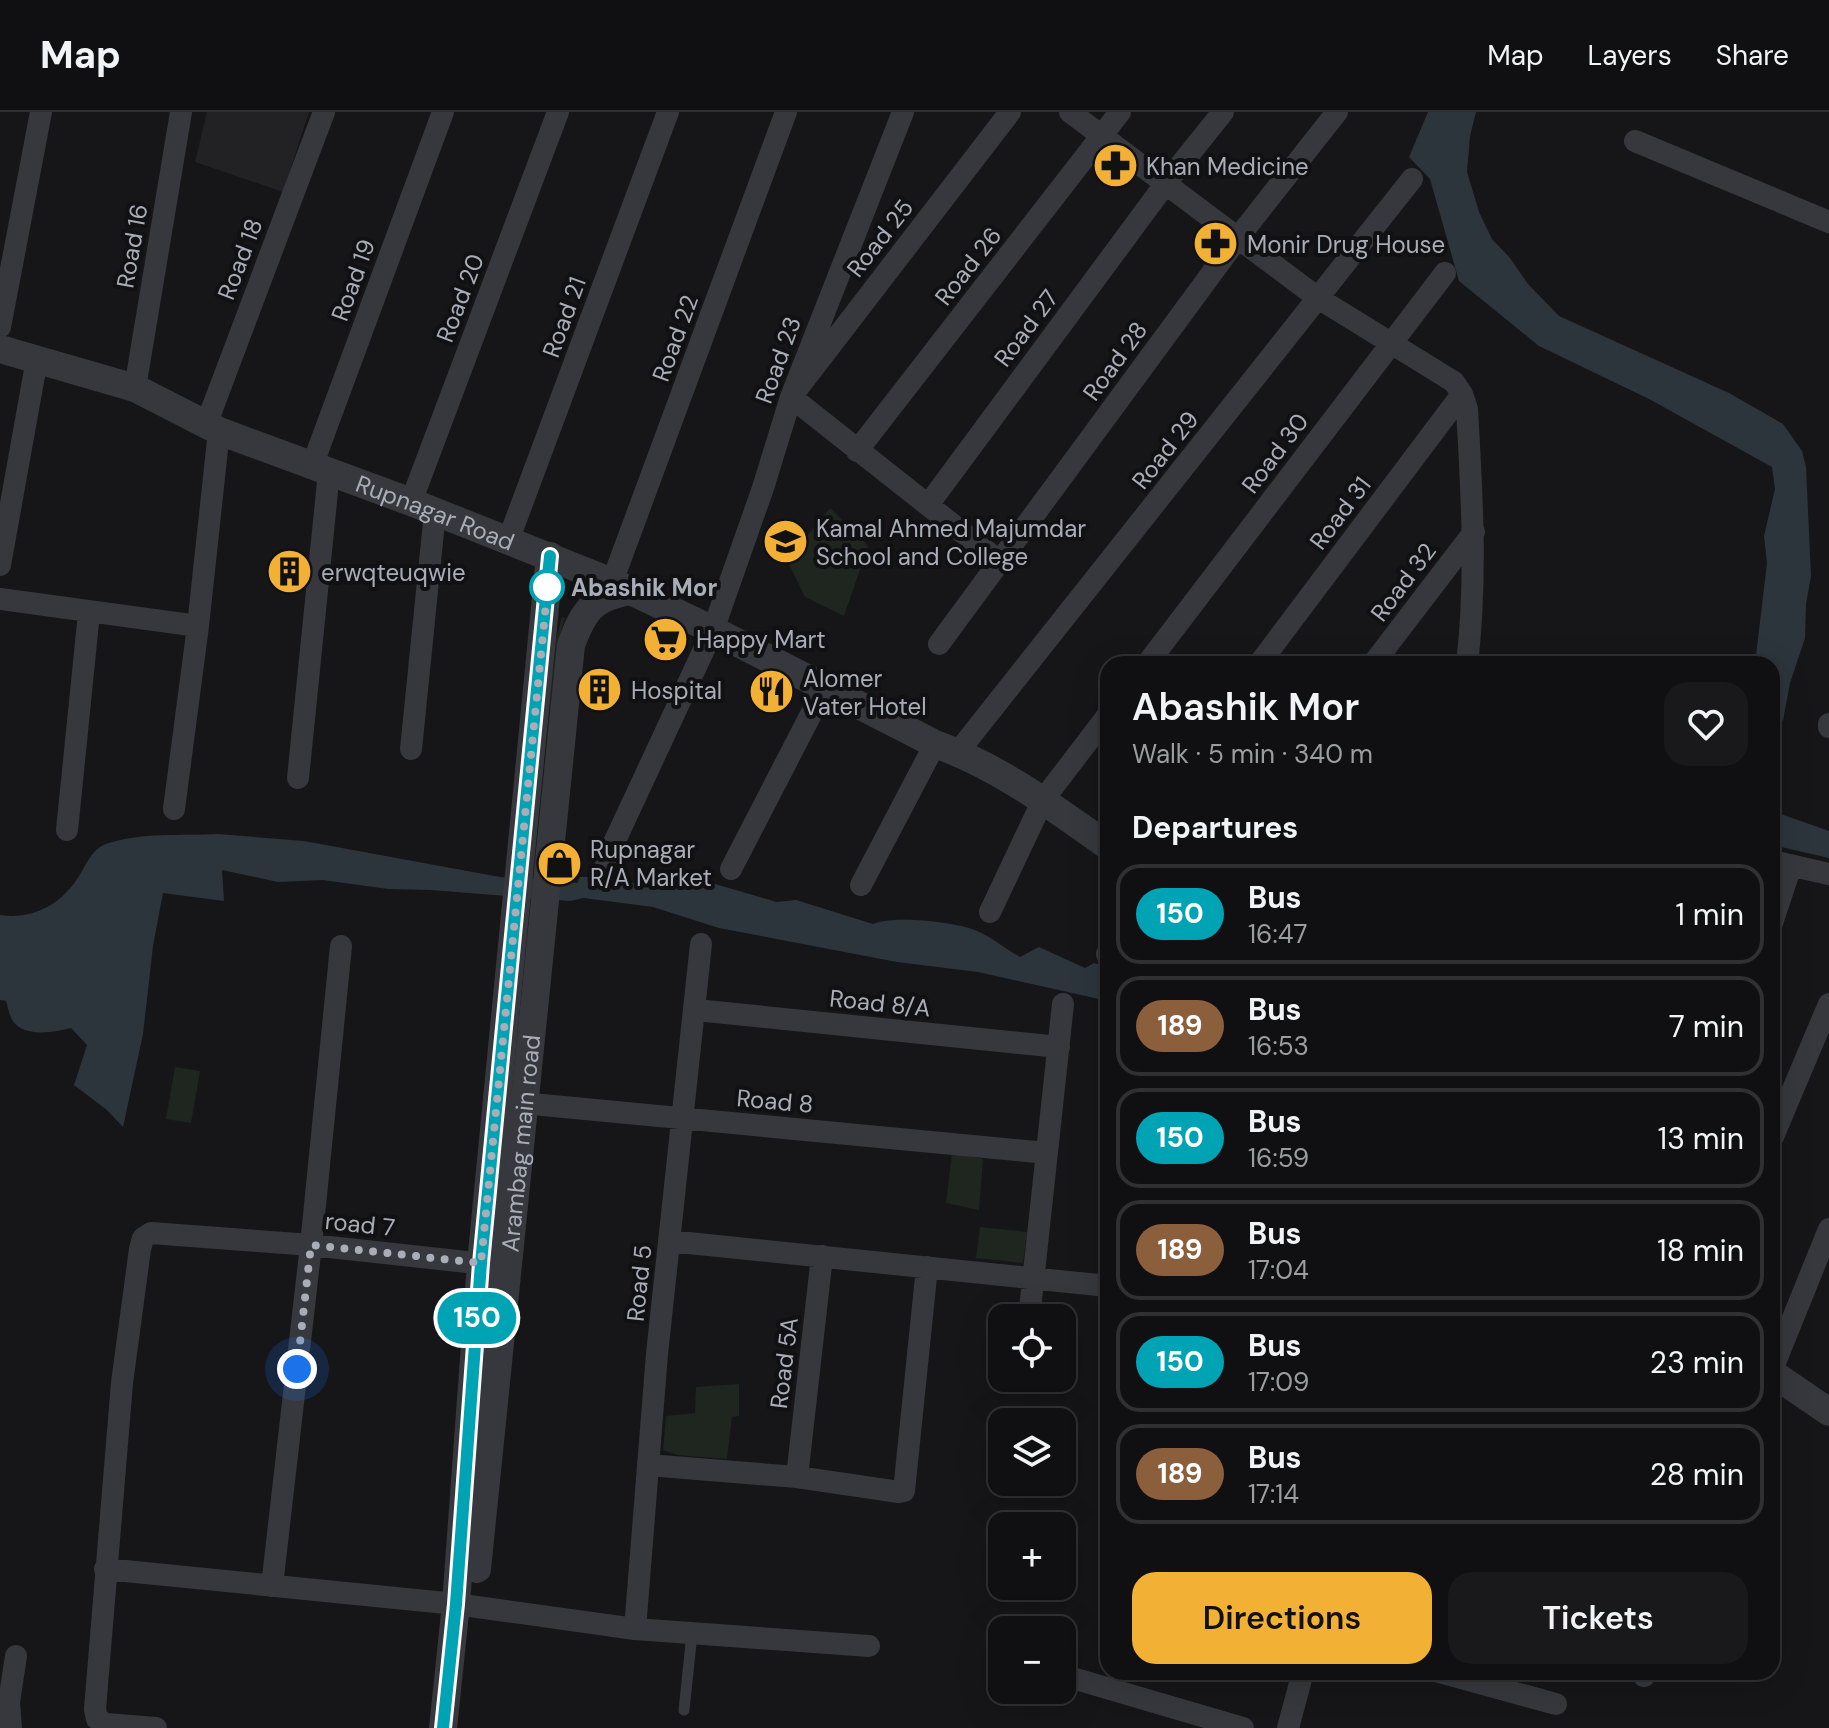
<!DOCTYPE html>
<html lang="en">
<head>
<meta charset="utf-8">
<style>
  :root { --surface:#101012; --page:#19191b; --text:#f1f3f6; --muted:#9c9d9f; --line:#303032; --accent:#f2b134 }
  body { margin:0; font-family:"DM Sans",sans-serif; background:var(--page); color:var(--text); height:100vh; display:flex; flex-direction:column; font-size:30px; white-space:nowrap }
  * { box-sizing:border-box; margin:0 }
  p { font-size:26px; color:var(--muted) }
  .icon { flex:none; width:44px; height:44px; fill:none; stroke:currentColor; stroke-width:2; stroke-linecap:round; stroke-linejoin:round }
  .map { position:relative; flex:1; overflow:hidden }
  .drawer { position:absolute; left:1100px; top:544px; width:680px; height:1024px; display:flex; flex-direction:column; background:var(--surface); border-radius:24px; box-shadow:0 8px 32px #0002,0 0 0 2px var(--line) }
  .drawer>* { flex:none }
  .badge { padding:0 16px; border-radius:26px; font-size:28px; line-height:52px }
  .tools { position:absolute; left:988px; top:1192px; display:grid; gap:16px }
  .tools a { display:grid; place-items:center; width:88px; height:88px; border-radius:16px; background:var(--surface); box-shadow:0 8px 32px #0002,0 0 0 2px var(--line); font-size:40px }
  .you { position:absolute; width:40px; height:40px; margin:-20px; border:6px solid #fff; border-radius:50%; background:#1a73e8; box-shadow:0 0 0 12px #1a73e833 }
  .map>.badge { position:absolute; translate:-50% -50%; box-shadow:0 0 0 4px #fff }
  h2 { padding:0 32px; font-size:30px; line-height:72px }
  .round { display:grid; place-items:center; flex:none; width:84px; height:84px; border-radius:24px; background:var(--page) }
  .headline { display:flex; align-items:center; justify-content:space-between; height:136px; padding:0 32px }
  h1 { font-size:38px; font-weight:600; line-height:60px }
  .action { display:flex; gap:16px; margin-top:auto; padding:16px 32px }
  .action a { flex:1; height:92px; border-radius:24px; background:var(--accent); color:#111; font-size:32px; font-weight:600; line-height:92px; text-align:center }
  .action a+a { background:var(--page); color:var(--text) }
  ul { padding:0; list-style:none }
  li { display:flex; align-items:center; gap:24px; height:100px; margin:0 16px 12px; padding:0 16px; border:4px solid var(--line); border-radius:24px }
  li div { flex:1 }
  li b { display:block; font-size:30px }
  li em { font-style:normal }
  li .badge { min-width:88px; font-weight:700; text-align:center }
  header { display:flex; align-items:center; gap:48px; box-sizing:border-box; height:112px; padding:0 40px; background:var(--surface); border-bottom:2px solid var(--line) }
  header strong { font-size:38px }
  nav { display:flex; gap:44px; margin-inline-start:auto; font-size:28px }
  .map>svg:first-child { display:block }
  .built { fill:#222225 }
  .green { fill:#1e261f }
  .water { fill:#2c353c }
  .lines { fill:none; stroke-linecap:round; stroke-linejoin:round }
  .service { stroke:#37383d; stroke-width:11 }
  .minor { stroke:#37383d; stroke-width:22 }
  .tertiary { stroke:#37383d; stroke-width:28 }
  .line-casing { stroke:#fff; stroke-width:18 }
  .line { stroke:#00a3b4; stroke-width:12 }
  .walk { stroke:#a8adb8; stroke-width:8; stroke-dasharray:0 14.4 }
  .stop-dot { fill:#fff; stroke:#00a3b4; stroke-width:4 }
  .labels { text-anchor:middle; dominant-baseline:central; stroke-width:8; stroke-linejoin:round; paint-order:stroke }
  .poi-label { font-size:24px; fill:#a8adb8; stroke:#111113; text-anchor:start }
  .street-label { font-size:24px; fill:#a8adb8; stroke:#111113 }
  .stop-label { font-size:24px; font-weight:bold; fill:#a8adb8; stroke:#111113; text-anchor:start }
</style>
</head>
<body>
<header>
<strong>Map</strong>
<nav><a>Map</a><a>Layers</a><a>Share</a></nav>
</header>
<div class="map">
<svg width="1829" height="1616" viewBox="0 0 1829 1616">
  <rect width="100%" height="100%" fill="#161618"/>
  <path class="built" d="M207 0H309L283 80 195 50Z"/>
  <path class="green" d="M830 396 868 434 844 504 805 485 787 448Z
    M562 505 565 506 559 526 534 762 556 527Z
    M175 955 200 959 191 1011 166 1007Z
    M952 1041 983 1047 979 1098 946 1091Z
    M980 1115 1027 1120 1023 1151 976 1146Z
    M739 1272V1304L732 1305 727 1347 678 1343 663 1338 666 1304 695 1301 696 1275Z"/>
  <path class="water" d="M1428 0H1476L1470 24 1467 60 1479 100 1492 127 1510 146 1528 172 1559 204 1729 281 1783 312 1802 339 1806 355 1811 464 1806 492 1805 526 1790 571 1783 608 1772 623V552H1755L1767 451 1764 424 1775 377 1772 355 1649 287 1539 234 1459 169 1430 67 1409 45Z
    M1772 699 1829 719V746L1772 733Z
    M218 722 304 729 500 765 577 771 580 765H587L650 773 708 770 777 790 796 788 873 812C894 803 953 810 975 818 990 824 1006 837 1020 845L1039 835 1085 856 1094 851 1108 855V889L978 860 897 850 719 816 653 795 584 786 570 789 431 778 388 777 323 768 278 770 222 758 224 789 163 781 153 834 143 922 123 1015 107 998 74 973 87 933 71 916C55 920 24 926 13 909 9 903 8 895 6 889L0 888V803C33 808 62 792 79 764 87 752 91 738 106 732 141 720 182 724 218 722Z"/>
  <g class="lines">
    <path class="service" d="M684 1598 692 1522"/>
    <path class="minor" d="M1070 0 1318 186 1454 270 1462 282 1467 297C1472 383 1477 467 1467 552
      M1635 29 1829 110
      M0 215 41 0
      M135 276 181 0
      M206 313 324 0
      M857 339 1120 0
      M312 354 443 0
      M411 390 558 0
      M928 393 1166 71 1223 0
      M508 429 668 0
      M1000 450 791 285 1010 0
      M0 453 37 247
      M612 470 786 0
      M0 487 198 514
      M939 532 1237 127 1337 0
      M1147 552 1445 161
      M1259 552 1462 282
      M1373 552 1474 420
      M1829 612V615
      M411 637 435 400
      M958 640 1412 67
      M298 666 329 360
      M174 697 198 514 219 319
      M67 718 89 501
      M606 748 713 518 763 376 791 285 903 0
      M1772 749 1829 762
      M731 757 824 577
      M861 773 935 632
      M990 800 1043 688 1108 603
      M1772 811 1791 754
      M1107 842 1108 841
      M696 898 1059 935
      M511 990 1047 1041
      M1772 1027 1829 892
      M669 1129 1108 1174
      M1029 1206 1063 892
      M1772 1258 1829 1117
      M648 1353 797 1365 899 1380 904 1379 927 1155
      M797 1365 822 1144
      M105 1457 456 1492 635 1517 869 1534
      M272 1474 311 1133 494 1153
      M635 1517 657 1242 701 832
      M1439 1560 1556 1592
      M1644 1564 1645 1560
      M1069 1565 1243 1616
      M11 1616 9 1590 16 1544
      M156 1616 106 1612 97 1607 95 1597 122 1271 140 1137 143 1126 151 1121 311 1133 341 834
      M1288 1616 1303 1560"/>
    <g class="tertiary">
      <path id="s1" d="M0 237 135 276 219 319 411 390 612 470 713 518 935 632C998 654 1054 696 1108 734"/>
      <path d="M1772 1261 1829 1300"/>
      <path id="s2" d="M477 1457 571 533C584 498 592 486 630 479"/>
      <path d="M443 1616 456 1492 481 1151 550 444"/>
    </g>
  </g>
  <g class="lines">
    <defs>
      <path id="line" d="M443 1616 456 1492 481 1151 550 444"/>
    </defs>
    <use href="#line" class="line-casing"/>
    <use href="#line" class="line"/>
    <path class="walk" d="M297 1257 311 1133 481 1151 548 471 547 475"/>
  </g>
  <defs>
    <symbol id="pharmacy-disc" viewBox="-11 -11 22 22"><circle r="9.5" fill="#f2b134" stroke="#111113"/><path d="M-2-6h4v4h4v4h-4v4h-4v-4h-4v-4h4Z" fill="#111"/></symbol>
    <symbol id="school-disc" viewBox="-11 -11 22 22"><circle r="9.5" fill="#f2b134" stroke="#111113"/><path d="M0-5L7-2L0 1L-7-2ZM-4 1L0 2.5L4 1V4Q0 6-4 4Z" fill="#111"/></symbol>
    <symbol id="building-disc" viewBox="-11 -11 22 22"><circle r="9.5" fill="#f2b134" stroke="#111113"/><path d="M-4-6H4V6H1V3H-1V6H-4ZM-2.5-4.3h1.7v1.8h-1.7ZM.8-4.3h1.7v1.8H.8ZM-2.5-1h1.7V.8h-1.7ZM.8-1h1.7V.8H.8Z" fill="#111"/></symbol>
    <symbol id="supermarket-disc" viewBox="-11 -11 22 22"><circle r="9.5" fill="#f2b134" stroke="#111113"/><path d="M-6-5.5h2.5l.6 2H6L4.5 2H-2.5L-4.4-4H-6ZM-1.5 3.2a1.3 1.3 0 1 0 .1 0ZM3 3.2a1.3 1.3 0 1 0 .1 0Z" fill="#111"/></symbol>
    <symbol id="restaurant-disc" viewBox="-11 -11 22 22"><circle r="9.5" fill="#f2b134" stroke="#111113"/><path d="M-5-6h1v4h1v-4h1v4h1v-4h1v5L-1.5 .5V6h-2V.5L-5-1ZM5-6V6H3V1.5H1.5Q1.5-4 5-6Z" fill="#111"/></symbol>
    <symbol id="shop-disc" viewBox="-11 -11 22 22"><circle r="9.5" fill="#f2b134" stroke="#111113"/><path d="M-5-2.5h2.3a2.7 3.5 0 0 1 5.4 0H5L5.5 6h-11ZM-1.5-2.5h3a1.5 2.3 0 0 0-3 0Z" fill="#111"/></symbol>
  </defs>
  <g fill-rule="evenodd">
    <use href="#pharmacy-disc" x="1090" y="28" width="51" height="51"/>
    <use href="#pharmacy-disc" x="1190" y="106" width="51" height="51"/>
    <use href="#school-disc" x="760" y="404" width="51" height="51"/>
    <use href="#building-disc" x="264" y="434" width="51" height="51"/>
    <use href="#supermarket-disc" x="640" y="502" width="51" height="51"/>
    <use href="#building-disc" x="574" y="552" width="51" height="51"/>
    <use href="#restaurant-disc" x="746" y="554" width="51" height="51"/>
    <use href="#shop-disc" x="534" y="726" width="51" height="51"/>
  </g>
  <circle class="stop-dot" cx="547" cy="475" r="16"/>
  <g class="labels">
    <g class="poi-label">
      <text x="1146" y="54">Khan Medicine</text>
      <text x="1247" y="132">Monir Drug House</text>
      <text x="816" y="416">Kamal Ahmed Majumdar<tspan x="816" dy="28">School and College</tspan></text>
      <text x="321" y="460">erwqteuqwie</text>
      <text x="696" y="527">Happy Mart</text>
      <text x="803" y="566">Alomer<tspan x="803" dy="28">Vater Hotel</tspan></text>
      <text x="631" y="578">Hospital</text>
      <text x="590" y="737">Rupnagar<tspan x="590" dy="28">R/A Market</tspan></text>
    </g>
    <g class="street-label">
      <text transform="translate(880 126) rotate(-52)">Road 25</text>
      <text transform="translate(132 134) rotate(-80)">Road 16</text>
      <text transform="translate(240 147) rotate(-69)">Road 18</text>
      <text transform="translate(968 154) rotate(-52)">Road 26</text>
      <text transform="translate(353 168) rotate(-70)">Road 19</text>
      <text transform="translate(460 186) rotate(-69)">Road 20</text>
      <text transform="translate(564 205) rotate(-70)">Road 21</text>
      <text transform="translate(1026 216) rotate(-53)">Road 27</text>
      <text transform="translate(675 226) rotate(-70)">Road 22</text>
      <text transform="translate(778 248) rotate(-70)">Road 23</text>
      <text transform="translate(1115 249) rotate(-54)">Road 28</text>
      <text transform="translate(1165 338) rotate(-52)">Road 29</text>
      <text transform="translate(1275 341) rotate(-53)">Road 30</text>
      <text stroke="none"><textPath href="#s1" startOffset="466">Rupnagar Road</textPath></text>
      <text transform="translate(1340 401) rotate(-53)">Road 31</text>
      <text transform="translate(1403 470) rotate(-53)">Road 32</text>
      <text transform="translate(880 891) rotate(6)">Road 8/A</text>
      <text transform="translate(775 989) rotate(5)">Road 8</text>
      <text stroke="none"><textPath href="#s2" startOffset="428">Arambag main road</textPath></text>
      <text transform="translate(360 1112) rotate(6)">road 7</text>
      <text transform="translate(639 1171) rotate(-84)">Road 5</text>
      <text transform="translate(784 1251) rotate(-83)">Road 5A</text>
    </g>
    <g class="stop-label">
      <text x="571" y="475">Abashik Mor</text>
    </g>
  </g>
</svg>
<div class="tools">
<a><svg class="icon" aria-label="locate" viewBox="0 0 24 24"><circle cx="12" cy="12" r="6"/><path d="M12 2v4M12 18v4M2 12h4M18 12h4"/></svg></a>
<a><svg class="icon" aria-label="layers" viewBox="0 0 24 24"><path d="M12 4l9 5-9 5-9-5zM3 14l9 5 9-5"/></svg></a>
<a>+</a>
<a>−</a>
</div>
<div class="you" style="left:297px;top:1257px"></div>
<b class="badge" style="left:477px;top:1206px;background:#00a3b4;color:#fff">150</b>
<section class="drawer">
<div class="headline"><div><h1>Abashik Mor</h1><p>Walk · 5 min · 340 m</p></div><a class="round"><svg class="icon" aria-label="heart" viewBox="0 0 24 24"><path d="M12 20l-8-8c-3-5 5-10 8-4 3-6 11-1 8 4z"/></svg></a></div>
<h2>Departures</h2>
<ul>
<li><span class="badge" style="background:#00a3b4;color:#fff">150</span><div><b>Bus</b><p>16:47</p></div><em>1 min</em></li>
<li><span class="badge" style="background:#8b5e3c;color:#fff">189</span><div><b>Bus</b><p>16:53</p></div><em>7 min</em></li>
<li><span class="badge" style="background:#00a3b4;color:#fff">150</span><div><b>Bus</b><p>16:59</p></div><em>13 min</em></li>
<li><span class="badge" style="background:#8b5e3c;color:#fff">189</span><div><b>Bus</b><p>17:04</p></div><em>18 min</em></li>
<li><span class="badge" style="background:#00a3b4;color:#fff">150</span><div><b>Bus</b><p>17:09</p></div><em>23 min</em></li>
<li><span class="badge" style="background:#8b5e3c;color:#fff">189</span><div><b>Bus</b><p>17:14</p></div><em>28 min</em></li>
</ul>
<div class="action"><a>Directions</a><a>Tickets</a></div>
</section>
</div>
</body>
</html>
